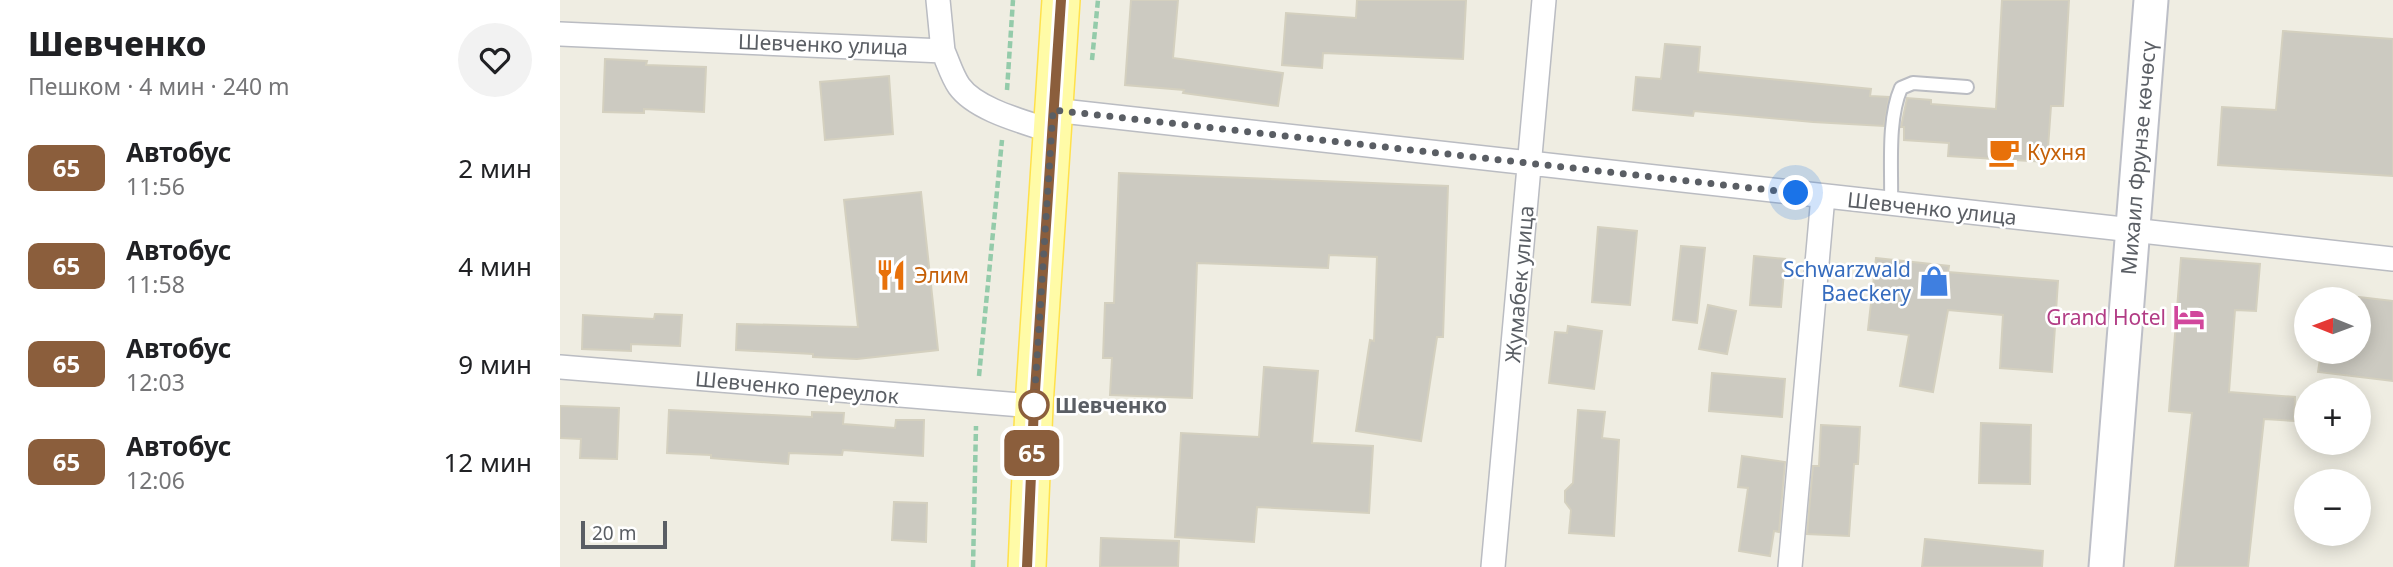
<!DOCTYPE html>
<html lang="ru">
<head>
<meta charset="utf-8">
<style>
  :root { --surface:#fff; --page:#f2f2f2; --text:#202124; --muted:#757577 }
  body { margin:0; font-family:"Noto Sans",sans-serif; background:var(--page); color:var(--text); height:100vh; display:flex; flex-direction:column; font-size:26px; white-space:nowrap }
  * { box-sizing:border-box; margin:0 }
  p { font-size:23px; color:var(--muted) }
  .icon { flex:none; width:38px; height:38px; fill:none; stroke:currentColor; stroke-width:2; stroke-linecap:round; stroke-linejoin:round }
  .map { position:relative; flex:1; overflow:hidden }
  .side { display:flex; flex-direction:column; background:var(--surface); width:560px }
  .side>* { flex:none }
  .badge { padding:0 14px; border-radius:10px; font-size:24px; line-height:46px }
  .needle { width:46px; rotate:271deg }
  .fabs { position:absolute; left:1734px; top:287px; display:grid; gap:14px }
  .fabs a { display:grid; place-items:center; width:77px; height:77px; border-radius:50%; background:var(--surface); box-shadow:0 4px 18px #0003; font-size:35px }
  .scale { position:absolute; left:21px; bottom:18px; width:86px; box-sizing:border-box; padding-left:7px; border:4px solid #5a5e64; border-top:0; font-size:19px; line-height:24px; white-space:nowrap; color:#5a5e64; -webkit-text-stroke:5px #fff; paint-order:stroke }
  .you { position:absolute; width:35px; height:35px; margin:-18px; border:5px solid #fff; border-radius:50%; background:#1a73e8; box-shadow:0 0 0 10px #1a73e833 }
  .map>.badge { position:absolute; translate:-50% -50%; box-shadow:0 0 0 4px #fff }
  .round { display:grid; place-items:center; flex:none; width:74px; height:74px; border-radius:37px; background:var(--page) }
  .overview { display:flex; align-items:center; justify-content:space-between; height:119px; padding:0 28px }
  h1 { font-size:33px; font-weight:800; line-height:52px }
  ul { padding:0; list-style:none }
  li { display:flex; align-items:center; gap:21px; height:98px; padding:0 28px }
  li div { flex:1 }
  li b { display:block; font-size:26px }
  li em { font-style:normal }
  li .badge { min-width:77px; font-weight:700; text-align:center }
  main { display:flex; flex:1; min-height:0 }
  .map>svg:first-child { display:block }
  .building { fill:#cccac1; stroke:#d4d0bf; stroke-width:2 }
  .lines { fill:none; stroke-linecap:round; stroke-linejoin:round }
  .lane-casing { stroke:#babcc2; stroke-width:16 }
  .street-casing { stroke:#babcc2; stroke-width:26 }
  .secondary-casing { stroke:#bdbfc7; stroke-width:37 }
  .primary-casing { stroke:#ffe14b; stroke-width:40 }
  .path { stroke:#94cbaa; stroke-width:4.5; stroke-dasharray:7 3.5; stroke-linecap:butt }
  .lane { stroke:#fff; stroke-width:12 }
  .street { stroke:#fff; stroke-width:23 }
  .secondary { stroke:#fff; stroke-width:33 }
  .primary { stroke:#fffba7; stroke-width:37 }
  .line-casing { stroke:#fff; stroke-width:16 }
  .line { stroke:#8b5e3c; stroke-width:10 }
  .walk { stroke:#5a5e64; stroke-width:7; stroke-dasharray:0 12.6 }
  .stop-dot { fill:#fff; stroke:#8b5e3c; stroke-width:3.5 }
  .labels { text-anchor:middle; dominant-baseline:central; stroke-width:5; stroke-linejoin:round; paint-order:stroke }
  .street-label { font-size:21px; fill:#5a5e64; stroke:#fff }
  .food-label { font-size:21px; fill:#c56008; stroke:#fff; text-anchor:start }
  .shop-label { font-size:21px; fill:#366cbe; stroke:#fff; text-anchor:end }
  .hotel-label { font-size:21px; fill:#b23c85; stroke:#fff; text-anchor:end }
  .stop-label { font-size:21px; font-weight:bold; fill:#5a5e64; stroke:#fff; text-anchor:start }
</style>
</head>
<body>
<main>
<section class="side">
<div class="overview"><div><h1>Шевченко</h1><p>Пешком · 4 мин · 240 m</p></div><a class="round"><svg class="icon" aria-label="heart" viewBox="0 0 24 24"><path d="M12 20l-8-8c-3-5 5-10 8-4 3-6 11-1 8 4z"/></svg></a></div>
<ul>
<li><span class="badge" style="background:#8b5e3c;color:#fff">65</span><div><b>Автобус</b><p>11:56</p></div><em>2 мин</em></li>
<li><span class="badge" style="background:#8b5e3c;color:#fff">65</span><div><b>Автобус</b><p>11:58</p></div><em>4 мин</em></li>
<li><span class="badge" style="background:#8b5e3c;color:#fff">65</span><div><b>Автобус</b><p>12:03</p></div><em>9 мин</em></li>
<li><span class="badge" style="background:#8b5e3c;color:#fff">65</span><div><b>Автобус</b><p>12:06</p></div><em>12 мин</em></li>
</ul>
</section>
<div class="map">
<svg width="1833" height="567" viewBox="0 0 1833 567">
  <rect width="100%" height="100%" fill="#efede2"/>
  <path class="building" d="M571 0H618L613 58 723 73 718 106 623 93 624 90 565 85Z
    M797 0H906L903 59 763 53 762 68 722 65 726 13 796 18Z
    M1442 0H1509L1503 106H1491L1487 162 1388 156 1389 143 1344 140V127H1341L1347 98 1371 100V104L1436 109Z
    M1723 31 1833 39V176L1658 165 1662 107 1716 110Z
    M1105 44 1140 47 1138 72 1311 89 1310 96 1329 97 1324 126 1253 122 1134 111 1133 116 1073 110 1076 77 1101 79Z
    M45 59 87 61 86 65 146 67 144 112 84 109V113L43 112Z
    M329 76 333 134 265 140 260 82Z
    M559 173 888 186 883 337H877L861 441 796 431 810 340 814 341 817 257 769 255 768 268 637 263 632 398 550 395 552 358H543L545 303H554Z
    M361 192 378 350 297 359 253 357V354L176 350 177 324 298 327 284 200Z
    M1038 227 1077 231 1070 305 1032 302Z
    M1121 246 1145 248 1137 323 1113 320Z
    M1194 256 1225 259 1221 307 1190 305Z
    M1316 258 1389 266 1388 272 1498 281 1492 372 1440 368 1443 315 1388 310 1373 392 1340 386 1349 335 1308 330Z
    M1621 258 1700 264 1696 311 1675 310 1669 392 1735 397 1734 421 1704 419 1688 567H1615L1632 413 1609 411Z
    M1799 297 1833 301V381L1758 372 1761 352H1799Z
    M1148 305 1176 311 1167 354 1139 349Z
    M95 314 122 315 120 346 71 344V351L22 349 23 315 94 319Z
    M1008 326 1042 331 1034 389 989 383 995 332 1007 333Z
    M704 367 758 371 752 443 813 446 809 513 697 507 694 542 615 537 621 433 699 437Z
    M1152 373 1225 379 1222 417 1149 411Z
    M0 406 59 408 57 459 20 458 21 439 0 438Z
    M109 410 252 417V412L284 413 283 424 335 428 336 420H364L363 456 283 450 282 455 229 453 228 464 151 458V455L107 453Z
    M1018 410 1045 412 1042 438 1059 440 1054 536 1009 533 1011 510 1005 502V491L1013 483Z
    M1421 423 1471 425 1470 484 1419 483Z
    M1261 425 1300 427 1298 464H1294L1289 536 1247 534 1253 466H1259Z
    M1182 456 1225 462 1219 532 1214 531 1210 556 1179 551 1188 488 1178 487Z
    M334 502 367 503 366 542 332 540Z
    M541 538 619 541 618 567H540Z
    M1365 539 1483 551 1482 567H1362Z"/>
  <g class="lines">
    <defs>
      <path id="lane" d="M1331 203C1332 169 1327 120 1341 88L1353 83 1407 87"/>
      <path id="street" d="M378 0 383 51
        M0 34 383 51C388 62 392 76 399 86 416 110 465 122 491 131
        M493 110 1833 259
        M0 367 474 406
        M933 567 984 0
        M1230 567 1263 196"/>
      <path id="secondary" d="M1546 567 1591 0"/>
      <path id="primary" d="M467 567 474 406 501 0"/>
    </defs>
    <use href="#lane" class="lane-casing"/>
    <use href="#street" class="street-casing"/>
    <use href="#secondary" class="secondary-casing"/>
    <use href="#primary" class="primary-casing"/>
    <path class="path" d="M532 60 538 0
      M447 90 453 0
      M419 376 442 140
      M413 567 416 426"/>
    <use href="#lane" class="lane"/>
    <use href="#street" class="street"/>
    <use href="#secondary" class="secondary"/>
    <use href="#primary" class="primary"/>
  </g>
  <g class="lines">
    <defs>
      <path id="line" d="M467 567 474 406 501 0"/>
    </defs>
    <use href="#line" class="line-casing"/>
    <use href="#line" class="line"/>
    <path class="walk" d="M474 405 493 110 1236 193"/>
  </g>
  <defs>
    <symbol id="cafe-bare" viewBox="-9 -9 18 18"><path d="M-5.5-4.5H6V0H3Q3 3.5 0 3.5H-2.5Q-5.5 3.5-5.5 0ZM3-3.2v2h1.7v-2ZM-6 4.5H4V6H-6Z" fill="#e8710a" stroke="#fff" stroke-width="2.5" paint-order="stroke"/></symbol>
    <symbol id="restaurant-bare" viewBox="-9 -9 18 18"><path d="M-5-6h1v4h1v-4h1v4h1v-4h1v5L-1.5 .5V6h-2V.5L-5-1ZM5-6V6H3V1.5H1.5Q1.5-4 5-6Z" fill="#e8710a" stroke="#fff" stroke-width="2.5" paint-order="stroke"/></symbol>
    <symbol id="shop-bare" viewBox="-9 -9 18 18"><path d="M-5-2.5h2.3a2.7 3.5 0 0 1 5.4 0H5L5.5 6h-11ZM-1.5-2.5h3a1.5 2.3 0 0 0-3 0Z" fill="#3f7fe0" stroke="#fff" stroke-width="2.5" paint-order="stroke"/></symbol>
    <symbol id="hotel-bare" viewBox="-9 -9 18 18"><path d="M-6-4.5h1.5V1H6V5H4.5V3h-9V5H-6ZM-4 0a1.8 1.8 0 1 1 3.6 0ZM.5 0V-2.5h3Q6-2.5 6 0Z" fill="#d1479c" stroke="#fff" stroke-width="2.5" paint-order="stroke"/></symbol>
  </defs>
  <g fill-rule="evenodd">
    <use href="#cafe-bare" x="1422" y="130" width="44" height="44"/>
    <use href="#restaurant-bare" x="309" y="253" width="44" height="44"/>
    <use href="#shop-bare" x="1352" y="259" width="44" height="44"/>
    <use href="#hotel-bare" x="1607" y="295" width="44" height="44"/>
  </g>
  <circle class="stop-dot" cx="474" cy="405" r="14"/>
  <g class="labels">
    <g class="street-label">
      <text transform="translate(263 44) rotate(2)">Шевченко улица</text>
      <text transform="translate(1578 158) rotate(-85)">Михаил Фрунзе көчөсү</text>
      <text transform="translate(1372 208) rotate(6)">Шевченко улица</text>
      <text transform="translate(959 284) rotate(-85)">Жумабек улица</text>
      <text transform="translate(237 387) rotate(5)">Шевченко переулок</text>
    </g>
    <g class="food-label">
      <text x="1467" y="152">Кухня</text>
      <text x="354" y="275">Элим</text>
    </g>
    <g class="shop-label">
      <text x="1351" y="269">Schwarzwald<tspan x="1351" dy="24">Baeckery</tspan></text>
    </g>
    <g class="hotel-label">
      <text x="1606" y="317">Grand Hotel</text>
    </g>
    <g class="stop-label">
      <text x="495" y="405">Шевченко</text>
    </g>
  </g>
</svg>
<div class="fabs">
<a><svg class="needle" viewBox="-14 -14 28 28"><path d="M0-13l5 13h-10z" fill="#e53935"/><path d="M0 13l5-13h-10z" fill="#757577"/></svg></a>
<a>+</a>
<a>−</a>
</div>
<div class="scale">20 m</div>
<div class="you" style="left:1236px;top:193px"></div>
<b class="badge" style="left:472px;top:453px;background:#8b5e3c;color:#fff">65</b>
</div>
</main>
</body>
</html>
